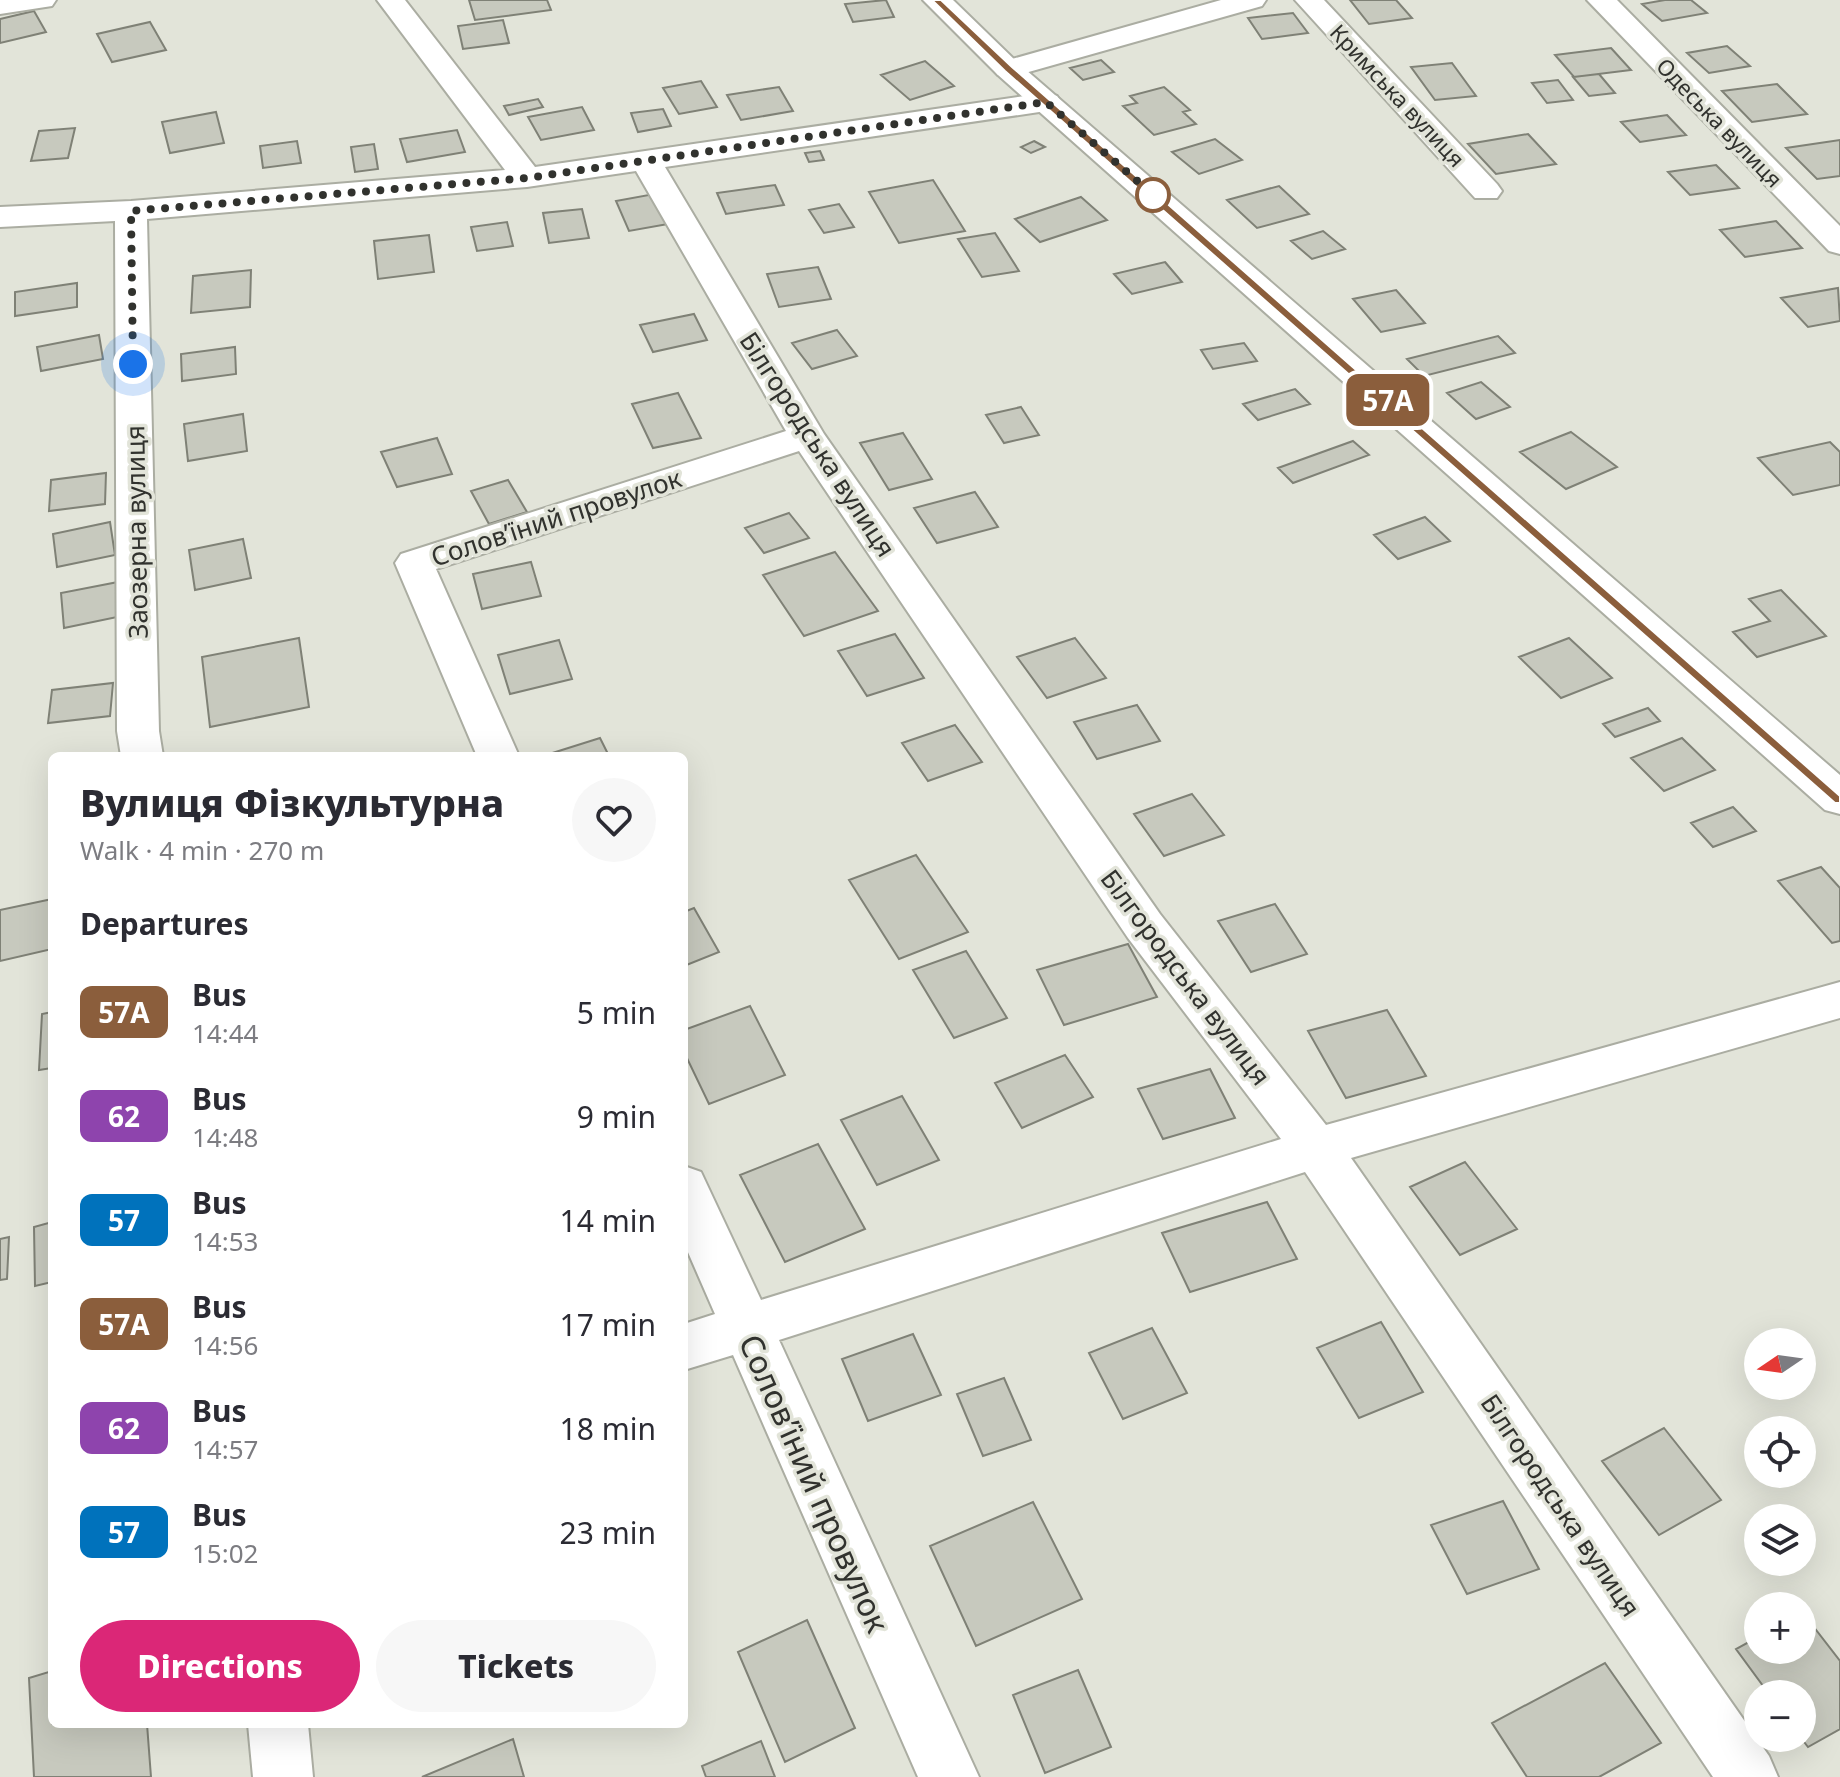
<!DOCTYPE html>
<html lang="en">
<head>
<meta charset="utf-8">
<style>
  :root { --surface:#fff; --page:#f7f7f7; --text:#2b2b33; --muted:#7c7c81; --accent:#db2777 }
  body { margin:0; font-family:"Noto Sans",sans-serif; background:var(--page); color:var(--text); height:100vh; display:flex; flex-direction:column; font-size:30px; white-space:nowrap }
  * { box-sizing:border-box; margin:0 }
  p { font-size:26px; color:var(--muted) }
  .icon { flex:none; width:44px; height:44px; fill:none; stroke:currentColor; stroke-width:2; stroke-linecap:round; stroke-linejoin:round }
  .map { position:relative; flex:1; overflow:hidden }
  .details { position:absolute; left:48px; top:752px; width:640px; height:976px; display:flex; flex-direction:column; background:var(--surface); border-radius:12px; box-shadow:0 8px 32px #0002 }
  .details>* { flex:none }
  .badge { padding:0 16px; border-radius:12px; font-size:28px; line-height:52px }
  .needle { width:52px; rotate:257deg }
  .tools { position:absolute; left:1744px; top:1328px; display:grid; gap:16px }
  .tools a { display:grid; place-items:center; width:72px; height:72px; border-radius:50%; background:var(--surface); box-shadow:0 8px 32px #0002; font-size:40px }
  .you { position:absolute; width:40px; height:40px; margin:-20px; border:6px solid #fff; border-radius:50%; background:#1a73e8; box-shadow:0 0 0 12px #1a73e833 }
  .map>.badge { position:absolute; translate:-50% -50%; box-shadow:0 0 0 4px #fff }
  h2 { padding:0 32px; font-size:30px; line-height:72px }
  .round { display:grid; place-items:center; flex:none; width:84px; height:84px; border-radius:42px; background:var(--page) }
  .summary { display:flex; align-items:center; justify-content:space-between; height:136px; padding:0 32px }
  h1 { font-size:38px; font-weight:800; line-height:60px }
  .cta { display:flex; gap:16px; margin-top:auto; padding:16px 32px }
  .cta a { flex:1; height:92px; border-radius:48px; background:var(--accent); color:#fff; font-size:32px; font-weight:800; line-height:92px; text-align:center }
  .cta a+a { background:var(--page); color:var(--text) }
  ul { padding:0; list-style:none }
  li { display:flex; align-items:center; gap:24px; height:104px; padding:0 32px }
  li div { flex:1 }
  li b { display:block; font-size:30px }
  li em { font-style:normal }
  li .badge { min-width:88px; font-weight:700; text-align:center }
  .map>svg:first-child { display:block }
  .building { fill:#c7c9be; stroke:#7f8176; stroke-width:2 }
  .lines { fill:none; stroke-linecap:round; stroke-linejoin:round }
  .street-casing { stroke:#abada2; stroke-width:4 }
  .secondary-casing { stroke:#abada2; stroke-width:4 }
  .street { fill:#fff; fill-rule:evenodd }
  .secondary { fill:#fff; fill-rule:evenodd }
  .line { fill:#8b5e3c; stroke:#fff; stroke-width:2 }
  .walk { stroke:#31322e; stroke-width:8; stroke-dasharray:0 14.4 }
  .stop-dot { fill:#fff; stroke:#8b5e3c; stroke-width:4 }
  .labels { text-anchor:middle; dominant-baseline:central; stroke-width:7; stroke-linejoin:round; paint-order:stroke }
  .far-street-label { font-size:22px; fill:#31322e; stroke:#e2e4d9 }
  .street-label { font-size:26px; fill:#31322e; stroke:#e2e4d9 }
  .near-street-label { font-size:32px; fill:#31322e; stroke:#e2e4d9 }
</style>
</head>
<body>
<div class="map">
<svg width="1840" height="1777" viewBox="0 0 1840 1777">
  <rect width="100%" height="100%" fill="#e2e4d9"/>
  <path class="building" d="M469 0H547L551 10 475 20Z
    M886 0 894 17 853 22 845 4Z
    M1350 0H1396L1412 18 1369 24Z
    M1665 0H1691L1707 13 1662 21 1642 4Z
    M34 11 46 32 0 43V19Z
    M1293 13 1308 33 1262 39 1248 18Z
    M503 20 509 43 463 49 458 26Z
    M150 22 166 50 112 62 97 34Z
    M1727 46 1750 66 1709 73 1687 53Z
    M1611 48 1631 70 1574 77 1555 55Z
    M1101 60 1114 72 1083 80 1070 68Z
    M925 61 954 86 910 100 881 75Z
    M1452 63 1476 96 1435 100 1411 67Z
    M1599 74 1615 93 1589 96 1573 77Z
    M1558 80 1573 100 1547 103 1532 83Z
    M701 81 717 107 679 114 663 88Z
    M1777 84 1807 114 1752 122 1722 91Z
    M779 87 793 111 741 120 727 95Z
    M1164 87 1190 110 1183 112 1196 124 1154 135 1123 106 1137 103 1130 96Z
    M538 99 543 107 509 115 504 106Z
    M582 107 594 130 541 140 528 117Z
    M663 109 671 126 638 132 631 113Z
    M216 112 224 143 170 153 162 122Z
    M1667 115 1686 135 1640 142 1621 122Z
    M75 128 68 158 31 161 39 131Z
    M457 130 465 152 407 162 400 139Z
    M1528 134 1556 164 1496 174 1468 144Z
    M1215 139 1242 160 1199 174 1172 152Z
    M1840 140V176L1817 179 1786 148Z
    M297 141 301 163 263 168 260 146Z
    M1034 141 1045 147 1031 153 1021 147Z
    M374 144 378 169 355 172 351 147Z
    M820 151 824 160 809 162 805 153Z
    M1716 165 1739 188 1690 195 1668 172Z
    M933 180 965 231 899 243 869 192Z
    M775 185 784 205 726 214 717 193Z
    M1279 186 1309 214 1257 228 1227 200Z
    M654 194 668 224 629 231 616 201Z
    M1081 197 1107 220 1040 242 1015 219Z
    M839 204 854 227 824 233 809 210Z
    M582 209 589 238 549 243 543 213Z
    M1776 221 1802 248 1745 257 1720 230Z
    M507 222 513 246 477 251 471 227Z
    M1323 231 1345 249 1312 259 1291 241Z
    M995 233 1019 271 982 277 958 239Z
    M429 235 434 272 378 279 374 241Z
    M1165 262 1182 282 1132 294 1114 274Z
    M818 267 831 299 779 307 767 274Z
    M251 270 250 307 191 313 193 276Z
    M77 283V307L15 316V292Z
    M1838 288 1840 321 1808 327 1781 298Z
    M1396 290 1425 323 1381 332 1353 299Z
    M694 314 707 340 653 352 640 325Z
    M837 330 857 356 812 369 792 343Z
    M99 335 103 359 41 371 37 347Z
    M1498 336 1515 353 1424 376 1407 359Z
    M1244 343 1257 361 1213 369 1201 350Z
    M235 347 236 374 182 381 181 354Z
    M1481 382 1510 407 1476 419 1447 393Z
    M1295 389 1310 404 1258 420 1243 404Z
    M678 393 701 438 653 448 632 404Z
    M1021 407 1039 435 1004 443 986 415Z
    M243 414 247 451 188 461 184 424Z
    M1571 432 1617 467 1566 489 1520 452Z
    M903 433 932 479 889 490 860 443Z
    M437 438 452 474 397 487 381 452Z
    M1353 441 1369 455 1293 483 1278 468Z
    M1830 442 1840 452V485L1793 495 1758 458Z
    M106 473 105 504 49 511 51 480Z
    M508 480 527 512 489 524 471 491Z
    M975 492 998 527 937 543 914 508Z
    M789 513 809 538 764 553 745 528Z
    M1425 517 1450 541 1398 559 1374 535Z
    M110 522 115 555 57 567 53 534Z
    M243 539 251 578 195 590 189 550Z
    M835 552 878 611 804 636 763 575Z
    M531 562 541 596 482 609 473 574Z
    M118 582 122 616 64 628 61 593Z
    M1781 590 1826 636 1757 657 1733 632 1770 621 1749 599Z
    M895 634 924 678 867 696 838 651Z
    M299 638 309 707 210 727 202 657Z
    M1075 638 1106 678 1047 698 1017 657Z
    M1569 638 1612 678 1561 698 1519 657Z
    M559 640 572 679 510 694 498 655Z
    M113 683 110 716 48 723 52 690Z
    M1137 705 1160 741 1097 759 1074 722Z
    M1648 708 1660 721 1615 737 1603 724Z
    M955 725 982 762 928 781 902 743Z
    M600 738 609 756 546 755Z
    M1682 738 1715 770 1664 791 1631 758Z
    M1192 794 1224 835 1164 856 1134 814Z
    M1733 807 1756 831 1713 847 1691 823Z
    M916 855 968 932 899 959 849 880Z
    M1821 867 1840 888V941L1832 943 1778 881Z
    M52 899V949L0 961V910Z
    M1275 904 1307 954 1251 972 1218 921Z
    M694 908 719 952 684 966V912Z
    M1128 944 1157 997 1064 1025 1037 970Z
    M966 951 1007 1018 954 1038 913 970Z
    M750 1006 785 1075 709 1104 684 1052V1030Z
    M1387 1010 1426 1076 1346 1098 1308 1031Z
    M52 1012V1068L39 1070 42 1014Z
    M1065 1055 1093 1097 1022 1128 995 1083Z
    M1210 1069 1235 1118 1163 1139 1138 1089Z
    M902 1096 939 1160 877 1185 841 1120Z
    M818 1144 865 1229 785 1262 740 1175Z
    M1465 1162 1517 1229 1460 1255 1410 1187Z
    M1267 1202 1297 1259 1190 1292 1162 1233Z
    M52 1222V1282L35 1286 34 1227Z
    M9 1237 7 1279 0 1280V1239Z
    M1381 1322 1423 1392 1359 1418 1317 1348Z
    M1152 1328 1187 1393 1123 1419 1089 1353Z
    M913 1334 941 1395 868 1421 842 1359Z
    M1004 1378 1031 1440 983 1456 957 1394Z
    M1664 1428 1721 1500 1659 1535 1602 1461Z
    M1503 1501 1539 1569 1467 1594 1431 1525Z
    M1033 1502 1082 1599 976 1646 930 1546Z
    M1803 1613 1840 1661V1729L1808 1747 1801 1738 1802 1694H1769L1736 1649 1758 1637V1650H1802Z
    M807 1620 855 1728 785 1762 738 1652Z
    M1605 1663 1661 1743 1599 1777H1527L1492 1723Z
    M1078 1670 1111 1747 1045 1773 1013 1695Z
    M52 1671V1724H147L151 1777H34L29 1678Z
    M513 1739 524 1777H422Z
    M761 1741 775 1777H706L702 1766Z"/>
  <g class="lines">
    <defs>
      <path id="street" d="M0 0H56L52 6 0 14Z
        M377 0H405L535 167 1046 93 1057 96 1061 102 1057 108 1046 111 665 167 824 434 1160 914 1326 1125 1840 982V1018L1351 1158 1769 1756 1778 1777H1713L1305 1172 779 1340 979 1777H918L733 1355 684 1370V1324L715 1314 684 1243V1166L701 1172 761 1300 1281 1139 1128 938 799 451 436 569 519 756H477L395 563 401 554 786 431 636 171 527 187 147 219 159 731 163 756H121L117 731 115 221 0 227V207L131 201 505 170Z
        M1221 0H1266L1262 6 1018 75H998L993 69 998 63Z
        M1295 0H1324L1497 184 1502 191 1497 198H1475Z
        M1587 0H1617L1840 226V254L1829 251Z
        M248 1724H308L313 1777H253Z"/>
      <path id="secondary" d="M923 0H953L1018 63 1840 775V814L1825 810 998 75Z"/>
    </defs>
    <use href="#street" class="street-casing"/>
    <use href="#secondary" class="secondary-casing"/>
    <use href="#street" class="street"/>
    <use href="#secondary" class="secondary"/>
  </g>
  <path class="line" d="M932 0H941L1012 67 1840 796V803H1835L1005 71Z"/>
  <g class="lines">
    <path class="walk" d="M133 364 131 211 527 178 1046 102 1164 204 1153 195"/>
  </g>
  <circle class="stop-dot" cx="1153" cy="195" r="16"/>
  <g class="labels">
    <g class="far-street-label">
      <text transform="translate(1398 95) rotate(47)">Кримська вулиця</text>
      <text transform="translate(1720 122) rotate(46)">Одеська вулиця</text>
    </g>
    <g class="street-label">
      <text transform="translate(818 444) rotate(57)">Білгородська вулиця</text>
      <text transform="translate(556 517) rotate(-18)">Соловʼїний провулок</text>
      <text transform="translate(136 532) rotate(-91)">Заозерна вулиця</text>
      <text transform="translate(1186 977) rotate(53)">Білгородська вулиця</text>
      <text transform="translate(1561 1505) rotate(56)">Білгородська вулиця</text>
    </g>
    <g class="near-street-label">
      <text transform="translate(815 1483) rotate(66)">Соловʼїний провулок</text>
    </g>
  </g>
</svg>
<div class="tools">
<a><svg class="needle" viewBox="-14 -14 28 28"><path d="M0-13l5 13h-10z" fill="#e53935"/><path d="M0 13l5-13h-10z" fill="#7c7c81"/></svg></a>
<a><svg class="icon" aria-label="locate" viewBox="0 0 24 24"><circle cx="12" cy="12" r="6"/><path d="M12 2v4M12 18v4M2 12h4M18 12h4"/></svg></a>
<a><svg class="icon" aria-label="layers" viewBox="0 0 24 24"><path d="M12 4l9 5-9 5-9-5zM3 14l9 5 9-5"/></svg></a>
<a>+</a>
<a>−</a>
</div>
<div class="you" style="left:133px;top:364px"></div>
<b class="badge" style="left:1388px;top:400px;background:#8b5e3c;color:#fff">57А</b>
<section class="details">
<div class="summary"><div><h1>Вулиця Фізкультурна</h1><p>Walk · 4 min · 270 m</p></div><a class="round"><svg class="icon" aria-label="heart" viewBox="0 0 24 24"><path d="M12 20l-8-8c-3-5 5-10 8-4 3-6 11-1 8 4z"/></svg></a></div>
<h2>Departures</h2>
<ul>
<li><span class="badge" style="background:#8b5e3c;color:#fff">57А</span><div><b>Bus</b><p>14:44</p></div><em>5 min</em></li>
<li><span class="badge" style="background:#8e44ad;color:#fff">62</span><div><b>Bus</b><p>14:48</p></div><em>9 min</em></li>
<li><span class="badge" style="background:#0072bc;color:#fff">57</span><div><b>Bus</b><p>14:53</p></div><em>14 min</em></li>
<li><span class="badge" style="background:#8b5e3c;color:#fff">57А</span><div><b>Bus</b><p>14:56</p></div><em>17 min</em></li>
<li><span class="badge" style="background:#8e44ad;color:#fff">62</span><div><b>Bus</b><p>14:57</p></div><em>18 min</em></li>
<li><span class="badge" style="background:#0072bc;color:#fff">57</span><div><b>Bus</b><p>15:02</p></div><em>23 min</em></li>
</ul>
<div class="cta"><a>Directions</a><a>Tickets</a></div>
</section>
</div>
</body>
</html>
